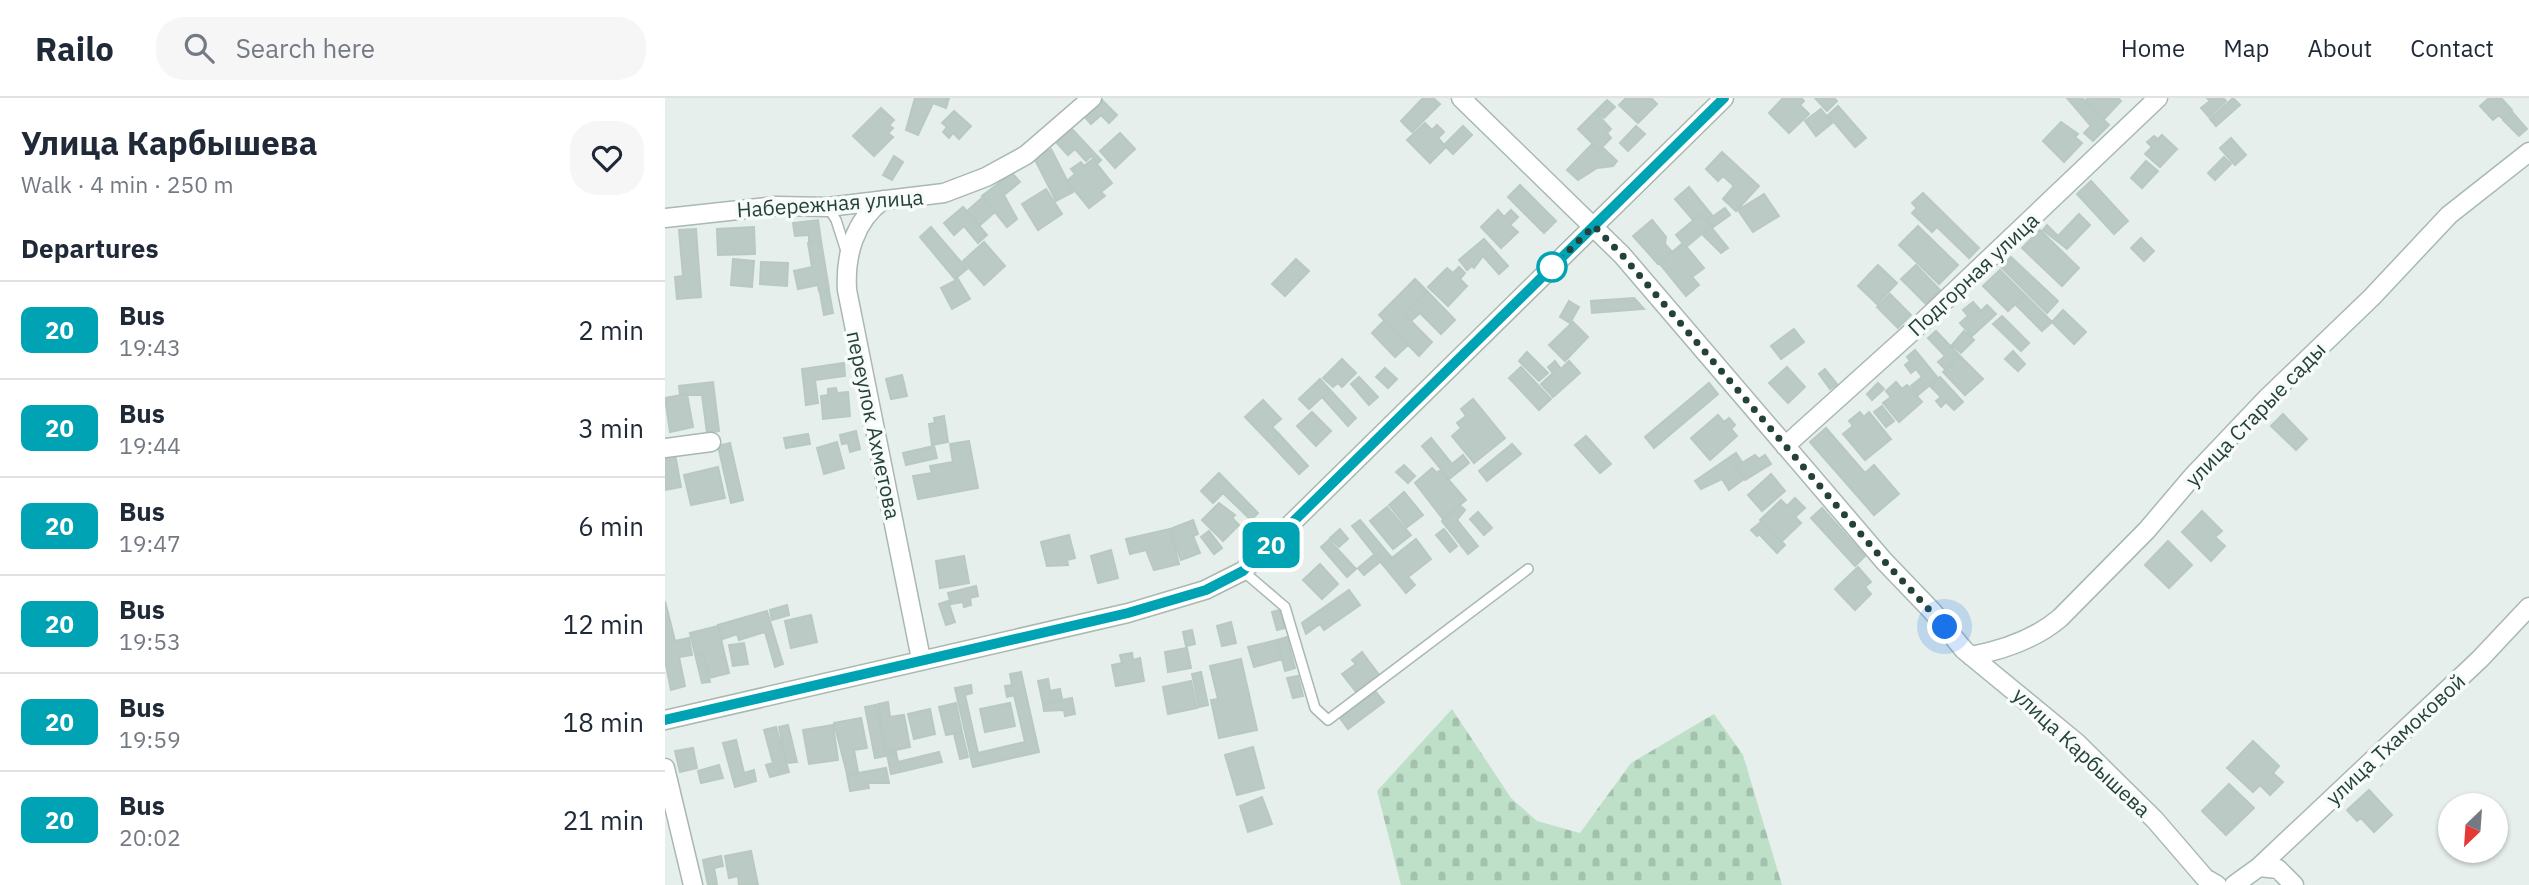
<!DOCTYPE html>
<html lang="en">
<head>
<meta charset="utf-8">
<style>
  :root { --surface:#fff; --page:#f6f6f7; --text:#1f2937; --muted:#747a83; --line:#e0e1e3 }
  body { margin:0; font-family:"IBM Plex Sans",sans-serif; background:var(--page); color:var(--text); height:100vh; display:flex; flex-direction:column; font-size:26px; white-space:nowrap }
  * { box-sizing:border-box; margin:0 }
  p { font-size:23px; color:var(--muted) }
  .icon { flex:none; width:38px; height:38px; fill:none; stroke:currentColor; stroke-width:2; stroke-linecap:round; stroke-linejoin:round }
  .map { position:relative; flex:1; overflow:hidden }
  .sheet { display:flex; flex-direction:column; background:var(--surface); width:665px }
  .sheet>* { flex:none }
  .badge { padding:0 14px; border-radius:10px; font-size:24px; line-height:46px }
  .needle { width:46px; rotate:205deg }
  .tools { position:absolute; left:1773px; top:695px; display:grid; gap:14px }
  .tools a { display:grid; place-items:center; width:70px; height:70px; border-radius:50%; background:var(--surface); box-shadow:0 2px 5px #0004; font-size:35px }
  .you { position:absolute; width:35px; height:35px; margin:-18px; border:5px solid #fff; border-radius:50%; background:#1a73e8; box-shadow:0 0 0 10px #1a73e833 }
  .map>.badge { position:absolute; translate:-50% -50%; box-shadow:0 0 0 4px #fff }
  h2 { padding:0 21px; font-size:26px; line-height:63px }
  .round { display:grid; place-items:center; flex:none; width:74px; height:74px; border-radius:28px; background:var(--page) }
  .summary { display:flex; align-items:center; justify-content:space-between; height:119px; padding:0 21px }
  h1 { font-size:33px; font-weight:800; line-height:52px }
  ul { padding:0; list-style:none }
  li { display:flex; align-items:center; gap:21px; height:98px; padding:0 21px; border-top:2px solid var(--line) }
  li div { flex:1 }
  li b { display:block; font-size:26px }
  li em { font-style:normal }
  li .badge { min-width:77px; font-weight:700; text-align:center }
  header { display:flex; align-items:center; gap:42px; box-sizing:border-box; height:98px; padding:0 35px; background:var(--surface); border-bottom:2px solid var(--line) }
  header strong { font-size:33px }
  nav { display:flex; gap:38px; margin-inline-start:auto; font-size:24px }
  .search { width:490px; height:63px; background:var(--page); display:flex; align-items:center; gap:18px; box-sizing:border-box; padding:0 24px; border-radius:28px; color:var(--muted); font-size:26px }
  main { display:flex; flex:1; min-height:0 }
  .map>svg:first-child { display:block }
  .cemetery { fill:url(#cemetery-stones) }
  .building { fill:#bbcac4; stroke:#b8c9c2; stroke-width:2 }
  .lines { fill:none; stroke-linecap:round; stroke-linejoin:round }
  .lane-casing { stroke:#a8b8b2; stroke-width:12 }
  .street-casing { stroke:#a8b8b2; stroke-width:21 }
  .lane { stroke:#fff; stroke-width:9 }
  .street { stroke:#fff; stroke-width:18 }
  .line-casing { stroke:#fff; stroke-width:16 }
  .line { stroke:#00a3b4; stroke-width:10 }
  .walk { stroke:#24423a; stroke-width:7; stroke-dasharray:0 12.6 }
  .stop-dot { fill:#fff; stroke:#00a3b4; stroke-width:3.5 }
  .labels { text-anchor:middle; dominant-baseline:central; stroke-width:7; stroke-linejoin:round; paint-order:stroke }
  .street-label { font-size:21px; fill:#24423a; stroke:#f7fbf9 }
</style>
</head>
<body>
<header>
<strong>Railo</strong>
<div class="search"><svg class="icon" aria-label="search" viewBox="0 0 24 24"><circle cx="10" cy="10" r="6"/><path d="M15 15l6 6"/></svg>Search here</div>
<nav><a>Home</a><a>Map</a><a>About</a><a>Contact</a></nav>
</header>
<main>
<section class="sheet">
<div class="summary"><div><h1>Улица Карбышева</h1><p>Walk · 4 min · 250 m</p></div><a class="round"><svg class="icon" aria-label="heart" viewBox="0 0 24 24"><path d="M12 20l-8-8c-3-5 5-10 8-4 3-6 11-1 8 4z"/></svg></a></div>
<h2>Departures</h2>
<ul>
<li><span class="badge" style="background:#00a3b4;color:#fff">20</span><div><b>Bus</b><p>19:43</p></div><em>2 min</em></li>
<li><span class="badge" style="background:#00a3b4;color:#fff">20</span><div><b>Bus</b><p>19:44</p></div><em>3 min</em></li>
<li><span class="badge" style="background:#00a3b4;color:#fff">20</span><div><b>Bus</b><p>19:47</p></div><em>6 min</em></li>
<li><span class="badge" style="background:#00a3b4;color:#fff">20</span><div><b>Bus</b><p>19:53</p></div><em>12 min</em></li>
<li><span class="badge" style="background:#00a3b4;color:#fff">20</span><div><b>Bus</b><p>19:59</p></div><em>18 min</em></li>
<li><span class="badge" style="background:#00a3b4;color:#fff">20</span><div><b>Bus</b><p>20:02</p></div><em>21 min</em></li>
</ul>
</section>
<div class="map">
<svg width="1864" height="787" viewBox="0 0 1864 787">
  <defs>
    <pattern id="cemetery-stones" width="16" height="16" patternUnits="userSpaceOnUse" patternTransform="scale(1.75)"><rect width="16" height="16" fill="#bfe0c8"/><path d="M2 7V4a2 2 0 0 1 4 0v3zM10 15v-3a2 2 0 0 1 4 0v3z" fill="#a4c1ad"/></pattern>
  </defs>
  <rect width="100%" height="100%" fill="#e6efeb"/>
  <path class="cemetery" d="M787 611 846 700 872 723 915 735 966 665 1049 616 1078 657 1117 787H736L712 693Z"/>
  <path class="building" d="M250 0H284L281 10 268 5 253 37 241 32Z
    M758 0H768L775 6 747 34 736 23Z
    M961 0H986L992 6 973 25 954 7Z
    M1118 0H1136L1139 3 1135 7 1144 16 1124 35 1104 15Z
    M1150 0H1169L1172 3 1162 13Z
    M1402 0H1417L1444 27 1428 43 1419 35 1426 28Z
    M1423 0H1453L1456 3 1440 20 1421 2Z
    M1542 0H1558L1561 3 1544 19 1536 10 1545 3Z
    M1568 0 1575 7 1551 28 1545 21Z
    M1824 0H1836L1847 12 1838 21 1834 17 1828 22 1815 8Z
    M437 2 452 17 444 25 436 17 426 26 419 18Z
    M942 2 950 9 939 20 931 13Z
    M1173 8 1201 40 1190 49 1163 17Z
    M216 10 229 22 224 27 228 30 223 35 228 39 209 58 188 38Z
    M1156 11 1167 25 1151 38 1140 23Z
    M289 13 306 28 294 41 288 35 284 40 278 34 282 29 277 25Z
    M930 14 946 31 942 35 946 40 934 52 913 31Z
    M1847 14 1862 31 1854 38 1838 22Z
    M1396 24 1413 36 1410 39 1417 45 1399 64 1378 43Z
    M760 25 767 32 772 27 779 34 773 40 781 49 765 65 742 42Z
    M798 28 807 37 788 56 779 47Z
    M971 28 980 36 963 53 955 45Z
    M406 30 436 62 433 65 426 58 421 63 410 51 403 57 391 44Z
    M455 35 470 51 450 70 435 53Z
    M1497 37 1512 51 1495 69 1480 56 1487 49 1482 44 1489 38 1493 41Z
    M1566 40 1581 57 1570 67 1555 50Z
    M927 46 934 52 937 49 952 63 948 68 932 70 913 82 902 72Z
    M386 51 408 94 391 103 369 60Z
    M1057 54 1094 88 1071 113 1058 101 1069 88 1058 78 1053 83 1041 71Z
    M229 58 238 64 227 82 218 77Z
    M1559 59 1566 66 1550 82 1543 75Z
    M428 61 447 85 436 94 440 98 424 110 402 83 410 76 406 71 416 64 419 68Z
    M1481 63 1493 73 1477 90 1466 80Z
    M347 75 355 84 339 97 352 121 342 129 317 98Z
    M1426 83 1463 123 1449 136 1412 96Z
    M855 87 891 123 879 135 843 99Z
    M1024 89 1047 117 1041 122 1036 116 1028 122 1010 101Z
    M381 91 397 116 373 132 357 106Z
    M1258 95 1314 150 1304 160 1272 129 1267 134 1247 115 1252 110 1247 105Z
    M1099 96 1114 118 1088 134 1073 112Z
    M318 99 330 114 314 128 302 113Z
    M298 109 322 137 313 145 299 128 289 137 279 125Z
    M1060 110 1065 117 1048 129 1043 122Z
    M833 112 839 119 846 112 853 119 845 127 853 134 836 150 816 129Z
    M1036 116 1046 128 1021 149 1011 137Z
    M1414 116 1425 127 1402 151 1378 132 1382 127 1393 138Z
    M153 122 156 143 144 145V137L130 138 128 125Z
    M987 122 1001 139 1000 146 1007 154 993 166 968 138Z
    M1253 128 1293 167 1274 186 1234 147Z
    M89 129 90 156 53 157 52 131Z
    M266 129 302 171 290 181 255 139Z
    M1046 129 1063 150 1056 155 1037 136Z
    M31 131 36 199 12 201 10 179 18 178 14 132Z
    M1375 132 1414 170 1397 188 1357 150Z
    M1476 140 1489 153 1479 163 1466 150Z
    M819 141 843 168 834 176 818 158 809 170 807 168 802 172 794 162Z
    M156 143 164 191 154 193 153 187 133 191 129 173 147 169 143 145Z
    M319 144 340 168 319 187 298 163Z
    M1018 145 1039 170 1027 179 1034 187 1021 198 994 165Z
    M1346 159 1393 203 1382 215 1336 169Z
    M68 161 89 163 87 189 66 187Z
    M631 161 644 173 620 198 607 186Z
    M96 164 123 165 122 188 95 186Z
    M1213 167 1232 185 1212 206 1193 188Z
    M1251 167 1275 192 1261 206 1236 181Z
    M794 169 800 175 795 181 802 188 783 208 763 189 782 170 788 175Z
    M1335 172 1360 197 1343 213 1318 188Z
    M293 181 305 201 287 211 276 190Z
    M750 181 762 193 739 216 767 244 754 258 714 217Z
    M164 193 168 215 159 217 155 195Z
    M762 193 790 222 776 236 755 215 746 223 739 216Z
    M1225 196 1246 217 1233 230 1212 209Z
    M1360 197 1387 224 1377 233 1350 206Z
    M969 200 979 211 927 215 926 203Z
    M904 203 914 209 905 225 895 219Z
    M1308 204 1316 213 1322 207 1331 216 1307 238 1295 225 1303 218 1298 212Z
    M1398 212 1421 234 1409 246 1387 224Z
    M1337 218 1364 245 1356 253 1328 226Z
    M719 223 743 247 730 259 707 235Z
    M908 224 923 239 900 263 884 247Z
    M1129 231 1139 244 1116 261 1106 248Z
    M1271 233 1295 258 1281 272 1273 264 1280 258 1263 240Z
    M1299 233 1309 242 1296 255 1287 247Z
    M1250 252 1273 280 1253 297 1246 288 1257 279 1251 271 1246 275 1240 267 1245 263 1242 259Z
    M1348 253 1360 266 1353 273 1340 261Z
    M862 254 883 275 874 283 854 263Z
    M1295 258 1318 281 1300 297 1278 274Z
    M677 261 691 275 677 289 673 285 668 289 658 280Z
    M890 263 896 271 904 263 915 275 888 299 876 286 888 275 883 269Z
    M179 265 180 278 150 282 153 305 141 307 137 271Z
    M856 269 886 301 874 312 844 280Z
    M1122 269 1140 289 1123 305 1104 285Z
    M720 270 732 281 723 290 711 279Z
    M1160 271 1172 286 1165 291 1154 276Z
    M237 277 242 298 226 301 221 281Z
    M694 279 713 299 704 307 686 286Z
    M1275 279 1298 304 1289 312 1281 304 1276 309 1271 303 1276 299 1265 288Z
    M655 281 691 320 683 328 657 299 644 311 634 301Z
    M48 284 54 333 42 335 37 297H15L14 288Z
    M1231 284 1237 291 1242 287 1257 304 1234 324 1218 305 1226 299 1221 293Z
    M1044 285 1053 296 989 350 980 339Z
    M1213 285 1219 291 1207 302 1202 296Z
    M171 290 172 295 183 294 185 318 158 321 156 298 163 297V291Z
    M22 296 28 329 5 334 0 300Z
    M808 301 840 340 809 365 787 338 796 330 792 325 801 318 796 311Z
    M598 302 616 321 607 329 614 336 605 345 580 319Z
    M1217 308 1229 323 1221 329 1209 314Z
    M647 314 666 333 651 348 632 328Z
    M1195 314 1199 319 1204 314 1226 341 1200 362 1178 336 1188 328 1184 323Z
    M1618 316 1642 341 1631 352 1606 328Z
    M1053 317 1059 324 1064 320 1070 327 1066 331 1072 338 1045 362 1026 340Z
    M279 318 283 344 267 347 264 326 270 325 269 320Z
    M1161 330 1200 375 1209 367 1234 396 1209 417 1145 344Z
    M191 333 195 351 185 354 183 345 177 346 175 337Z
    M143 336 145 346 121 350 119 340Z
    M614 336 643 368 634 376 605 345Z
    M921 338 946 366 935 375 910 347Z
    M766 340 787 366 798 357 804 365 784 381 757 348Z
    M304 343 313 390 253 401 248 378 267 375 265 368 288 364 285 346Z
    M172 344 179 370 159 376 152 350Z
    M65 345 78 402 66 405 53 348Z
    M847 346 856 356 822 383 814 373Z
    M269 348 272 360 241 367 238 355Z
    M1071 355 1077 364 1070 369 1079 381 1064 392 1057 381 1036 391 1030 383Z
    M10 356 16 389 0 392V358Z
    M1090 357 1094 361 1100 357 1106 366 1080 382 1070 369Z
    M739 367 750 378 743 385 731 374Z
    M53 369 60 400 26 407 19 377Z
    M767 370 772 375 775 372 801 402 778 421 750 385Z
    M554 375 593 415 586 422 558 395 548 405 536 393Z
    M1106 376 1120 393 1097 413 1083 397Z
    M739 394 758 417 742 429 724 407Z
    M1130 400 1140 410 1130 419 1136 425 1116 444 1095 422 1116 402 1122 408Z
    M554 405 570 417 567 420 574 427 558 443 537 422Z
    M795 407 800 412 792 422 813 448 803 456 777 423Z
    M722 409 746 437 728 451 705 423Z
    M1157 410 1200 458 1190 468 1146 420Z
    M1537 413 1557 433 1550 439 1560 448 1546 463 1517 434Z
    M813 414 827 430 819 437 805 421Z
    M528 422 533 436 528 438 535 455 516 462 505 431Z
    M695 422 727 460 718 467 687 428Z
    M1097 423 1120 447 1112 455 1094 436 1092 438 1086 432Z
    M505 431 514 466 489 472 481 452 465 456 461 441Z
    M675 431 683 441 674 449 665 440Z
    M779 431 792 448 785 454 771 437Z
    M544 433 557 450 549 456 536 439Z
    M404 437 410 460 402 462 403 467 382 468 376 444Z
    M751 441 766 461 743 479 750 487 741 495 718 467Z
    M664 442 691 471 682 479 656 449Z
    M1503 443 1527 467 1504 490 1480 467Z
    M446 452 453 480 433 485 426 458Z
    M710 456 716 463 699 477 693 470Z
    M299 458 304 485 275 490 271 463Z
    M655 466 673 486 657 501 638 482Z
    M1193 469 1206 484 1200 489 1206 496 1190 512 1170 491Z
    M311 488 313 498 305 500 306 507 299 509 298 504 286 506 283 495Z
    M684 492 695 507 659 532 655 526 641 536 637 525Z
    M0 503 10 543 24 540 27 557 14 559 20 588 6 592 0 562Z
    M283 503 290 524 281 527 274 506Z
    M122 507 124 517 107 522 105 512Z
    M615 512 620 530 612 532 607 514Z
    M102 513 118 566 110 569 100 534 74 542 72 536 58 541 53 527Z
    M146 517 152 544 126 550 120 523Z
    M566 524 571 545 557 548 552 528Z
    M53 528 64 575 44 580 38 554 30 556 25 535Z
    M527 532 530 546 521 548 518 534Z
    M622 539 630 570 620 573 612 542Z
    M612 542 617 561 589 569 583 549Z
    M79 545 83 566 68 568 64 547Z
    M522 550 526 570 503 574 500 554Z
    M38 554 45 584 37 585 30 556Z
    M697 554 715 578 692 595 677 576 691 566 687 562Z
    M467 555 468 562 475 560 479 583 451 588 447 567 457 565 455 557Z
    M576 561 592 632 554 640 546 602 553 601 545 568Z
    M356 574 374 654 308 669 290 590 306 587 307 595 300 597 313 655 360 644 349 597 342 599 340 588 347 587 345 576Z
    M536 574 543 607 534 609 527 576Z
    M633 578 638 598 628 600 622 580Z
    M383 581 385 593 395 591 397 601 378 606 373 583Z
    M526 583 532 610 503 616 498 589Z
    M710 593 719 604 683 631 675 620Z
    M407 600 410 616 400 618 399 612 379 613 378 606Z
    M223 604 225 619 239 617 245 649 222 654 213 606Z
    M291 605 297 634 281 637 274 609Z
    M345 605 350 628 320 634 315 611Z
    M211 607 221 658 210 660 200 609Z
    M265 611 270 636 249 641 243 616Z
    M196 620 202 650 189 652 193 674 182 676 169 625Z
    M123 627 132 664 122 665 114 629Z
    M168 627 173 662 144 666 138 632Z
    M111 629 124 674 105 679 101 667 108 665 99 632Z
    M297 634 303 659 295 661 289 636Z
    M71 642 79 675 89 672 91 683 70 689 58 645Z
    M1588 643 1614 668 1608 675 1618 684 1605 697 1595 687 1588 694 1562 670Z
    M588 649 599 690 572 697 560 657Z
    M28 650 32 670 15 674 10 653Z
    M231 654 235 674 226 676 222 656Z
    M274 654 277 664 235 674 233 664Z
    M54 667 58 680 36 685 33 673Z
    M221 670 224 685H203L204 690 185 693 182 677Z
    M1564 686 1589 710 1561 737 1537 713Z
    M1704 692 1727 717 1709 734 1696 720 1692 723 1682 712Z
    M597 699 607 726 583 734 575 708Z
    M86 753 93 787H74L73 778 64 780 60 758Z
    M56 758 58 768 49 770 52 786 43 787 38 762Z"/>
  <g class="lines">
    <defs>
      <path id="lane" d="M163 109 171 122 182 156
        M578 473 620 509 650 610 663 622 863 471"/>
      <path id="street" d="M796 0 957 157 1219 463 1267 513 1299 552 1412 645 1490 722 1540 780 1552 787
        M218 102C189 123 180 158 182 192L256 561
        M0 120 111 108 163 109 279 95 321 79 361 57 427 0
        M1120 348 1250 231 1493 0
        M0 350 46 344
        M1306 558C1339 552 1370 541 1395 520L1482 432 1527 379 1602 300 1707 199 1784 117 1864 54
        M0 622 463 515 540 492 578 473 1059 0
        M0 670 28 787
        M1594 769 1815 561 1864 509
        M1569 787 1594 769 1613 771 1629 787"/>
    </defs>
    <use href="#lane" class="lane-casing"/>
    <use href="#street" class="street-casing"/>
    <use href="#lane" class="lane"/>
    <use href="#street" class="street"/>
  </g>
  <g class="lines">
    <defs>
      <path id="line" d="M0 622 463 515 541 492 578 473 1059 0"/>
    </defs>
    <use href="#line" class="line-casing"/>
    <use href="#line" class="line"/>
    <path class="walk" d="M887 169 929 128 957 157 1219 463 1280 529"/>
  </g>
  <circle class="stop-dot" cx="887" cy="169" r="14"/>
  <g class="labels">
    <g class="street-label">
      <text transform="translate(165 105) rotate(-4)">Набережная улица</text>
      <text transform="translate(1308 176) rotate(-43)">Подгорная улица</text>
      <text transform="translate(1590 316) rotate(-46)">улица Старые сады</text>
      <text transform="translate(209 327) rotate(78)">переулок Ахметова</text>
      <text transform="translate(1730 641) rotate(-43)">улица Тхамоковой</text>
      <text transform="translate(1417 654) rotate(43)">улица Карбышева</text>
    </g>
  </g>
</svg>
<div class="tools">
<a><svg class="needle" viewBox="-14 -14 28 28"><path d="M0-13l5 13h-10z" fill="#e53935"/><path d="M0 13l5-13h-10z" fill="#747a83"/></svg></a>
</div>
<div class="you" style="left:1280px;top:529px"></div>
<b class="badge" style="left:606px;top:447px;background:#00a3b4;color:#fff">20</b>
</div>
</main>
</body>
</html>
